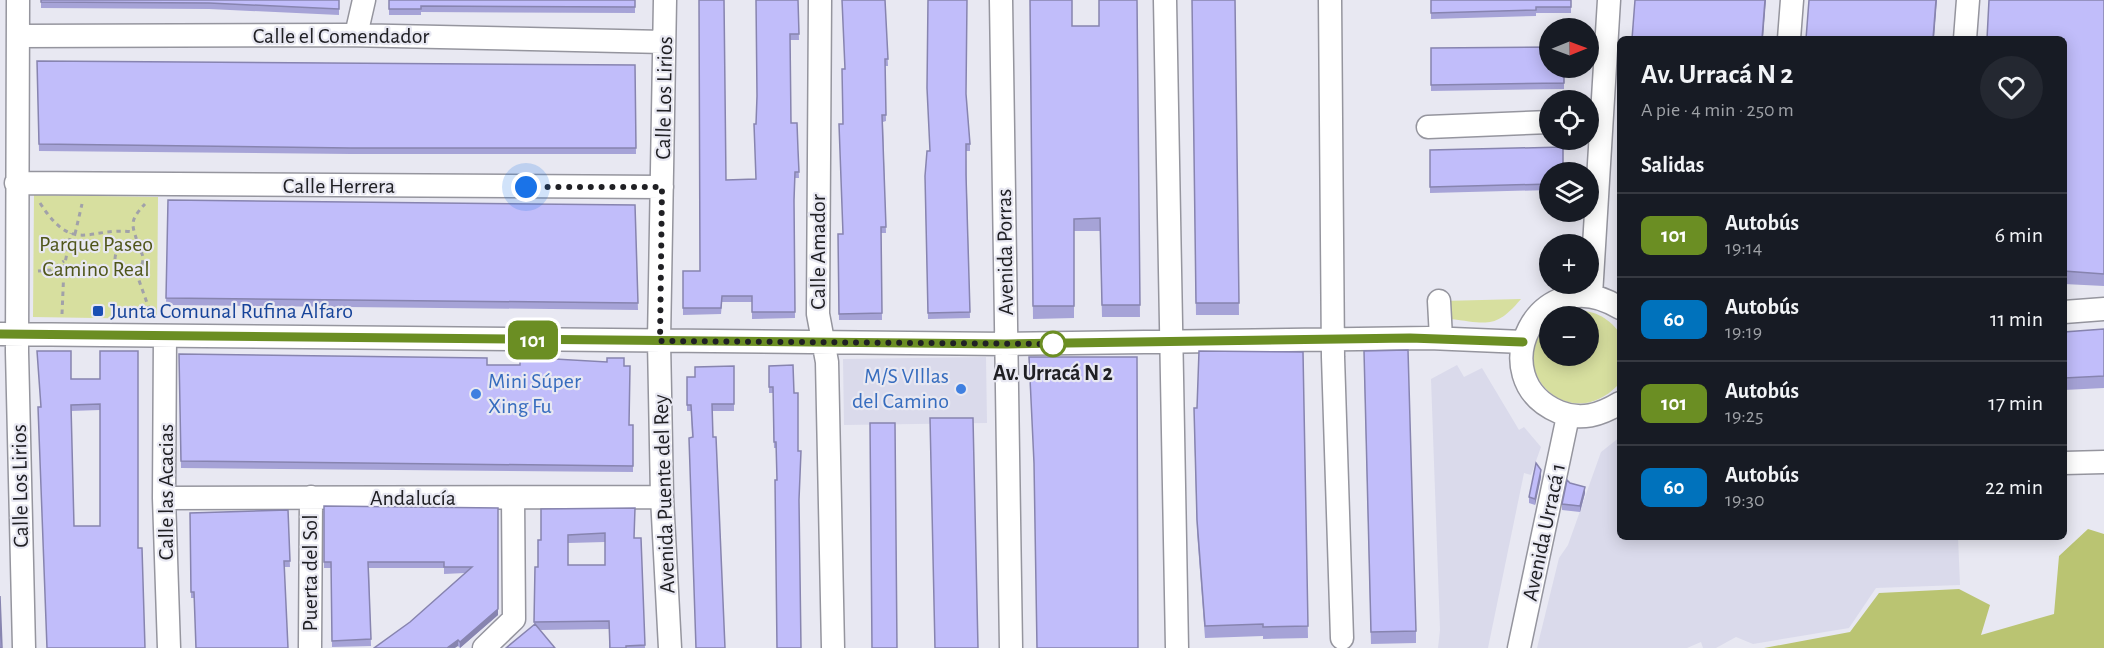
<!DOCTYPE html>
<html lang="es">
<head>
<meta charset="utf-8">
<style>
  :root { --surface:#171b24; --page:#242831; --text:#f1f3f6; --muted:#9ea1a6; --line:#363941 }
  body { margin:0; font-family:"Alegreya Sans",sans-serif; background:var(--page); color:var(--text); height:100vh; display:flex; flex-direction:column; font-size:22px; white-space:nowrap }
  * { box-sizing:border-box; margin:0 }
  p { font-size:20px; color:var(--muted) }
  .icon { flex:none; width:33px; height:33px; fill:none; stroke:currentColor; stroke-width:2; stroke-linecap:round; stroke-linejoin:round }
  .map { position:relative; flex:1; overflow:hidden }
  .sheet { position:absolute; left:1617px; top:36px; width:450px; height:504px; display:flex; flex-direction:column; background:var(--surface); border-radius:9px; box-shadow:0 3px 15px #0003 }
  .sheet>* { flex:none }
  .badge { padding:0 12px; border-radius:9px; font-size:21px; line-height:39px }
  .needle { width:39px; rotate:89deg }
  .controls { position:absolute; left:1539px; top:18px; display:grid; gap:12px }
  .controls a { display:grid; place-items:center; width:60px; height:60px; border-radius:50%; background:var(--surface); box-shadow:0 3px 15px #0003; font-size:30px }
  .you { position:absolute; width:30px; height:30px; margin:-15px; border:4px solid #fff; border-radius:50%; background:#1a73e8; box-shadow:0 0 0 9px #1a73e833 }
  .map>.badge { position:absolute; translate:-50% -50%; box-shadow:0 0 0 3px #fff }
  h2 { padding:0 24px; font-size:22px; line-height:54px }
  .round { display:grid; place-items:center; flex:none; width:63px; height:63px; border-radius:32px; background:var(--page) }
  .summary { display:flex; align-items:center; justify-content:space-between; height:102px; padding:0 24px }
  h1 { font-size:28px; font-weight:700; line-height:45px }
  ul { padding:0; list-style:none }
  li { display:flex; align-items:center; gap:18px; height:84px; padding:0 24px; border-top:2px solid var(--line) }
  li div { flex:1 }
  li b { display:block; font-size:22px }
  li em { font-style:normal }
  li .badge { min-width:66px; font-weight:700; text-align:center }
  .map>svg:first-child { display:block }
  .built { fill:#dadaeb }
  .green { fill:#d7df9f }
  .forest { fill:#bac472 }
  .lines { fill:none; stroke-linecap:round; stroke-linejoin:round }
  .minor-casing { stroke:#95959e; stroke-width:25 }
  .path { stroke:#a1a1a9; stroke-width:3; stroke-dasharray:4.5 4.5; stroke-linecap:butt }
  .minor { stroke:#fff; stroke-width:22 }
  .wall { fill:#a6a3d7; fill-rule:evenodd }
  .shaded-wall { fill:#8784af }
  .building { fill:#c1bdfa; stroke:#8784af; stroke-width:1.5; fill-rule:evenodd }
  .line-casing { stroke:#fff; stroke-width:14 }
  .line { stroke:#6b8e23; stroke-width:9 }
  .walk { stroke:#202024; stroke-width:6; stroke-dasharray:0 10.8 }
  .transit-dot { fill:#1a4fb4; stroke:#e8e8f2; stroke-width:2 }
  .stop-dot { fill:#fff; stroke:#6b8e23; stroke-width:3 }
  .shop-dot { fill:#3f7fe0; stroke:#e8e8f2; stroke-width:2 }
  .labels { text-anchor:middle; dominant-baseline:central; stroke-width:4.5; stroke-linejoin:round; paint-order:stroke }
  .street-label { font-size:22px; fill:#202024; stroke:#e8e8f2 }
  .park-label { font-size:22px; fill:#4f5519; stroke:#e8e8f2 }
  .transit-label { font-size:22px; fill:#164399; stroke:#e8e8f2; text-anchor:start }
  .stop-label { font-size:22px; font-weight:bold; fill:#202024; stroke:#e8e8f2 }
  .shop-label { font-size:22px; fill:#366cbe; stroke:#e8e8f2; text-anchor:end }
</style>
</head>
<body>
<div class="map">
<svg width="2104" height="648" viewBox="0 0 2104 648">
  <rect width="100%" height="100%" fill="#e8e8f2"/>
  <path class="built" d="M986 357 987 423 844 425 843 359Z
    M1457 365 1464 377 1482 368 1519 430 1524 427 1541 447 1531 475 1524 473 1488 648H1438L1440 630 1431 379Z
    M1620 437V537H1958L1960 585 1876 588 1849 628 1753 644 1736 637 1716 648H1703L1701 642 1687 648H1537L1559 558 1568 545 1601 452Z"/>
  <path class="green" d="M34 195 158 197 157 319 33 317Z
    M1521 299C1495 330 1487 323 1450 319L1443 301Z
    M1572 310C1593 310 1607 316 1620 333L1618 385C1567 438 1501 364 1549 322L1550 356H1588V316H1556Z"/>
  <path class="forest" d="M2088 529 2104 534V648H1764L1850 632 1879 593 1959 589 1990 605 1981 635 2054 614 2059 556Z"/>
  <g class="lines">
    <defs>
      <path id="minor" d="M18 0 17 352 24 648
        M665 0 659 341 662 497 670 648
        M820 0 818 314 827 362 833 648
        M1001 0 1011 648
        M1165 0 1177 648
        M1330 0 1333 357 1342 638
        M356 35 364 0
        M18 36 346 35 664 42
        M1789 39 1792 0
        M1965 39 1968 0
        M1428 127 1550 122
        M16 183 662 187
        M1591 295 1609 0
        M1439 301 1441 338
        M1620 308C1538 257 1480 379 1559 412 1581 421 1600 415 1620 403
        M2064 312 2104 309
        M0 334 1006 344 1429 338 1523 342
        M165 336 164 498 169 648
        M2064 463 2104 462
        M164 498 662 497
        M310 648 311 497
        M484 648 514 619 513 498
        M1519 648 1568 416"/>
    </defs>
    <use href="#minor" class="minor-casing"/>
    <path class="path" d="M40 203C74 256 89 226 133 232
      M75 234 82 204
      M115 259a14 14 0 1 1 28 0a14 14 0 1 1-28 0Z
      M139 248C133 225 127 223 145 204
      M38 271 51 270 64 261
      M136 272 151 314
      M62 314 64 268 71 233"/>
    <use href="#minor" class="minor"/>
  </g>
  <path class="wall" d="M41 0H339V15L209 9 41 8Z
    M389 0H635V13L421 12V15H389Z
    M798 0 799 40H790L791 123 798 150 799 178H795L794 204 795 318 752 319V302H722L721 314 683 315V271H700L726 180 756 179V124Z
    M885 0 888 66H885L886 121 883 122 886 233H881L882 320H839L838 234H843V124L845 69Z
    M1030 0 1072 26H1099L1137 0 1140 317H1102L1100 231H1074V318L1033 319Z
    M1192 0H1235L1239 315H1196Z
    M1431 0H1571V13H1536V16L1431 19Z
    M2104 0V286L2064 284V39Z
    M1431 48 1564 68V89L1431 91Z
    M37 61 635 65 636 154H351L39 151Z
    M966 94 970 144V151H966L970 318 928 319 925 182Z
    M1430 150 1550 172V190L1430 193Z
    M1620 174V209H1618Z
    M168 200 635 205 638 310 166 305Z
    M2104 329V388L2064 390V332Z
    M1303 352 1308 638 1263 639V636L1205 638 1197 532 1194 421 1197 408Z
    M179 354 487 365 624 366 629 425H633V472L181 468Z
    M1364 363 1416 631V643L1371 644Z
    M793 365 776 448H774L773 393H769V366Z
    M734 366V411H712L692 437 691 411H687V377H695Z
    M71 379H100L138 548 47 648 41 407ZM100 410V526H74L71 411Z
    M1541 477 1535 505 1529 503V497Z
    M1585 493 1580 512 1562 510V504Z
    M324 506 498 508V615L460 648 458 646 410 622 465 573 444 574V568H369L371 646 332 647 331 568H324Z
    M541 509 634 538H641L645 648H609V629L541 630 534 625 535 567H538L541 540ZM605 542V565H568V543Z
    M288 510 290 567H284L194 598H191L190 513Z"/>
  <path class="shaded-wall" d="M1765 0H1766L1763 39H1762Z
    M1936 0H1937L1934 39H1933Z
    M1541 470V477L1535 505V499Z
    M1585 487V493L1580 512V506Z
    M498 609V615L460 648V642Z
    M458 640V646L455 648H447Z"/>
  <path class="building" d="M41 0H339V9L209 3 41 2Z
    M389 0H635V7L421 6V9H389Z
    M699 0H724L726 180 756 179 754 124H756L757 96 756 0H798L799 34H790L791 123H797L798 150 799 172H795L794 200 795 312H752V296H722L721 308H683V271H700Z
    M842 0H885L888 59H885L886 115H882L886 227H881L882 313 839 314 838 234H843L839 124H843L842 69H845Z
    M928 0H967L966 94 970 144H966V175L970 312 928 313 925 176 927 151H930L927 88Z
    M1030 0H1072V26H1099V0H1137L1140 305H1102L1100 218 1074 219V306H1033Z
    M1192 0H1235L1239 303H1196Z
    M1431 0H1571V7H1536V10L1431 13Z
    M1635 0H1765L1762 39H1632Z
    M1809 0H1936L1933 39H1806Z
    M1989 0H2104V274L2064 271V39H1987Z
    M1550 47V68H1564V83L1431 85V48Z
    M37 61 635 65 636 148H351L39 144Z
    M1563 147V172H1550V184L1430 187V150Z
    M1620 174V197H1618Z
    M168 200 635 205 638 303 166 298Z
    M2104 329V376L2064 378V332Z
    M1408 350 1416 631 1371 632 1364 351Z
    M37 351H71V379H100V351H138V548H142L145 648H47L38 407H41ZM100 404V526H74L71 405Z
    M1199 351 1303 352 1308 626 1263 627V624L1205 626 1197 520 1194 408H1197Z
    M179 354 487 358V365H520V357L607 362V358H624V366H630L629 425H633V466L181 461Z
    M1029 357H1137L1138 648H1037L1034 463Z
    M793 365 794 393H798V451H801L799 500 801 648H777L775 480H777L776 442H774L773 387H769V366Z
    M734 366V404H712L713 437H716L725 648H696L689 438 693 437 691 405H687V377H695V367Z
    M930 418H973L978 648H935Z
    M870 423H895L897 648H872Z
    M1536 463 1541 470 1535 499 1529 497Z
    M1567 480 1570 483 1585 487 1580 506 1562 504Z
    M324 506 498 508V609L460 642 458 640 447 648H374L410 622 472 567H444V562H368L371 639 332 641 331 562H324Z
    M635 508 634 538H641L645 645 626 646V648H610L609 621 534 622 535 567H538V540H541V509ZM605 533V565H568V535Z
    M288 510 290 561H284L288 648H196L194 592H191L190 513Z
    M0 596 2 648H0Z
    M535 624 555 648H506Z"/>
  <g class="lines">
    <defs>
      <path id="line" d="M0 334 1006 344 1410 338 1523 342"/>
    </defs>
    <use href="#line" class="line-casing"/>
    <use href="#line" class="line"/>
    <path class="walk" d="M526 187H662L660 341 1053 344"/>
  </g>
  <rect class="transit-dot" x="92" y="305" width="12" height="12" rx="3"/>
  <circle class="stop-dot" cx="1053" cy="344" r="12"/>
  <g class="shop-dot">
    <circle cx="961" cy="389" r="6"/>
    <circle cx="476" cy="394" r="6"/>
  </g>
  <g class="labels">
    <g class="street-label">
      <text x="341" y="36">Calle el Comendador</text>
      <text transform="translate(664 98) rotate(-89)">Calle Los Lirios</text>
      <text x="339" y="186">Calle Herrera</text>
      <text transform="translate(818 252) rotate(-90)">Calle Amador</text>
      <text transform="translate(1005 252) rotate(-91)">Avenida Porras</text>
      <text transform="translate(20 486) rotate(-91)">Calle Los Lirios</text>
      <text transform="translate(166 492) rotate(-90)">Calle las Acacias</text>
      <text transform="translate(664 494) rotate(-92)">Avenida Puente del Rey</text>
      <text x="413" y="498">Andalucía</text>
      <text transform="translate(1544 532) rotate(-78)">Avenida Urracá 1</text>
      <text transform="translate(310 573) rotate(-90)">Puerta del Sol</text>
    </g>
    <g class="park-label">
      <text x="96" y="244">Parque Paseo<tspan x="96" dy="25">Camino Real</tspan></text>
    </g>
    <g class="transit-label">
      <text x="110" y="311">Junta Comunal Rufina Alfaro</text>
    </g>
    <g class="stop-label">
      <text x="1053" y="373">Av. Urracá N 2</text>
    </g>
    <g class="shop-label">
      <text x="949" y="376">M/S VIllas<tspan x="949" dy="25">del Camino</tspan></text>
      <text x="488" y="381" text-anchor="start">Mini Súper<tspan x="488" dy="25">Xing Fu</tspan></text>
    </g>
  </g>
</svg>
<div class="controls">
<a><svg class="needle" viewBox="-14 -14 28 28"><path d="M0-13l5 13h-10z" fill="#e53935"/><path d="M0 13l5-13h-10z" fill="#9ea1a6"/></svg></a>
<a><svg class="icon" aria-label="locate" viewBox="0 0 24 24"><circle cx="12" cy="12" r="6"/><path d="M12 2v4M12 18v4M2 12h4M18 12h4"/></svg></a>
<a><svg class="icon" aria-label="layers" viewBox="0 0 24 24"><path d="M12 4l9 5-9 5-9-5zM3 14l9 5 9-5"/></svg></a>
<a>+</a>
<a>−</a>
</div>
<div class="you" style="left:526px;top:187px"></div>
<b class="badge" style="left:533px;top:340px;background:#6b8e23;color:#fff">101</b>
<section class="sheet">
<div class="summary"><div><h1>Av. Urracá N 2</h1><p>A pie · 4 min · 250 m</p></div><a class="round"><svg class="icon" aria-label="heart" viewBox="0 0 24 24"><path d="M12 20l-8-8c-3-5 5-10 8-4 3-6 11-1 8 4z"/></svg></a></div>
<h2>Salidas</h2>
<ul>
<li><span class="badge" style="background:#6b8e23;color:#fff">101</span><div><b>Autobús</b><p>19:14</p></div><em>6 min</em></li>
<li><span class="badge" style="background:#0072bc;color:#fff">60</span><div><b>Autobús</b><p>19:19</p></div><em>11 min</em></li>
<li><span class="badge" style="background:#6b8e23;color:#fff">101</span><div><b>Autobús</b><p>19:25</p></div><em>17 min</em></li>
<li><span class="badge" style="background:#0072bc;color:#fff">60</span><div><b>Autobús</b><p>19:30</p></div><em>22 min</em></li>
</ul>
</section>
</div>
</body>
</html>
